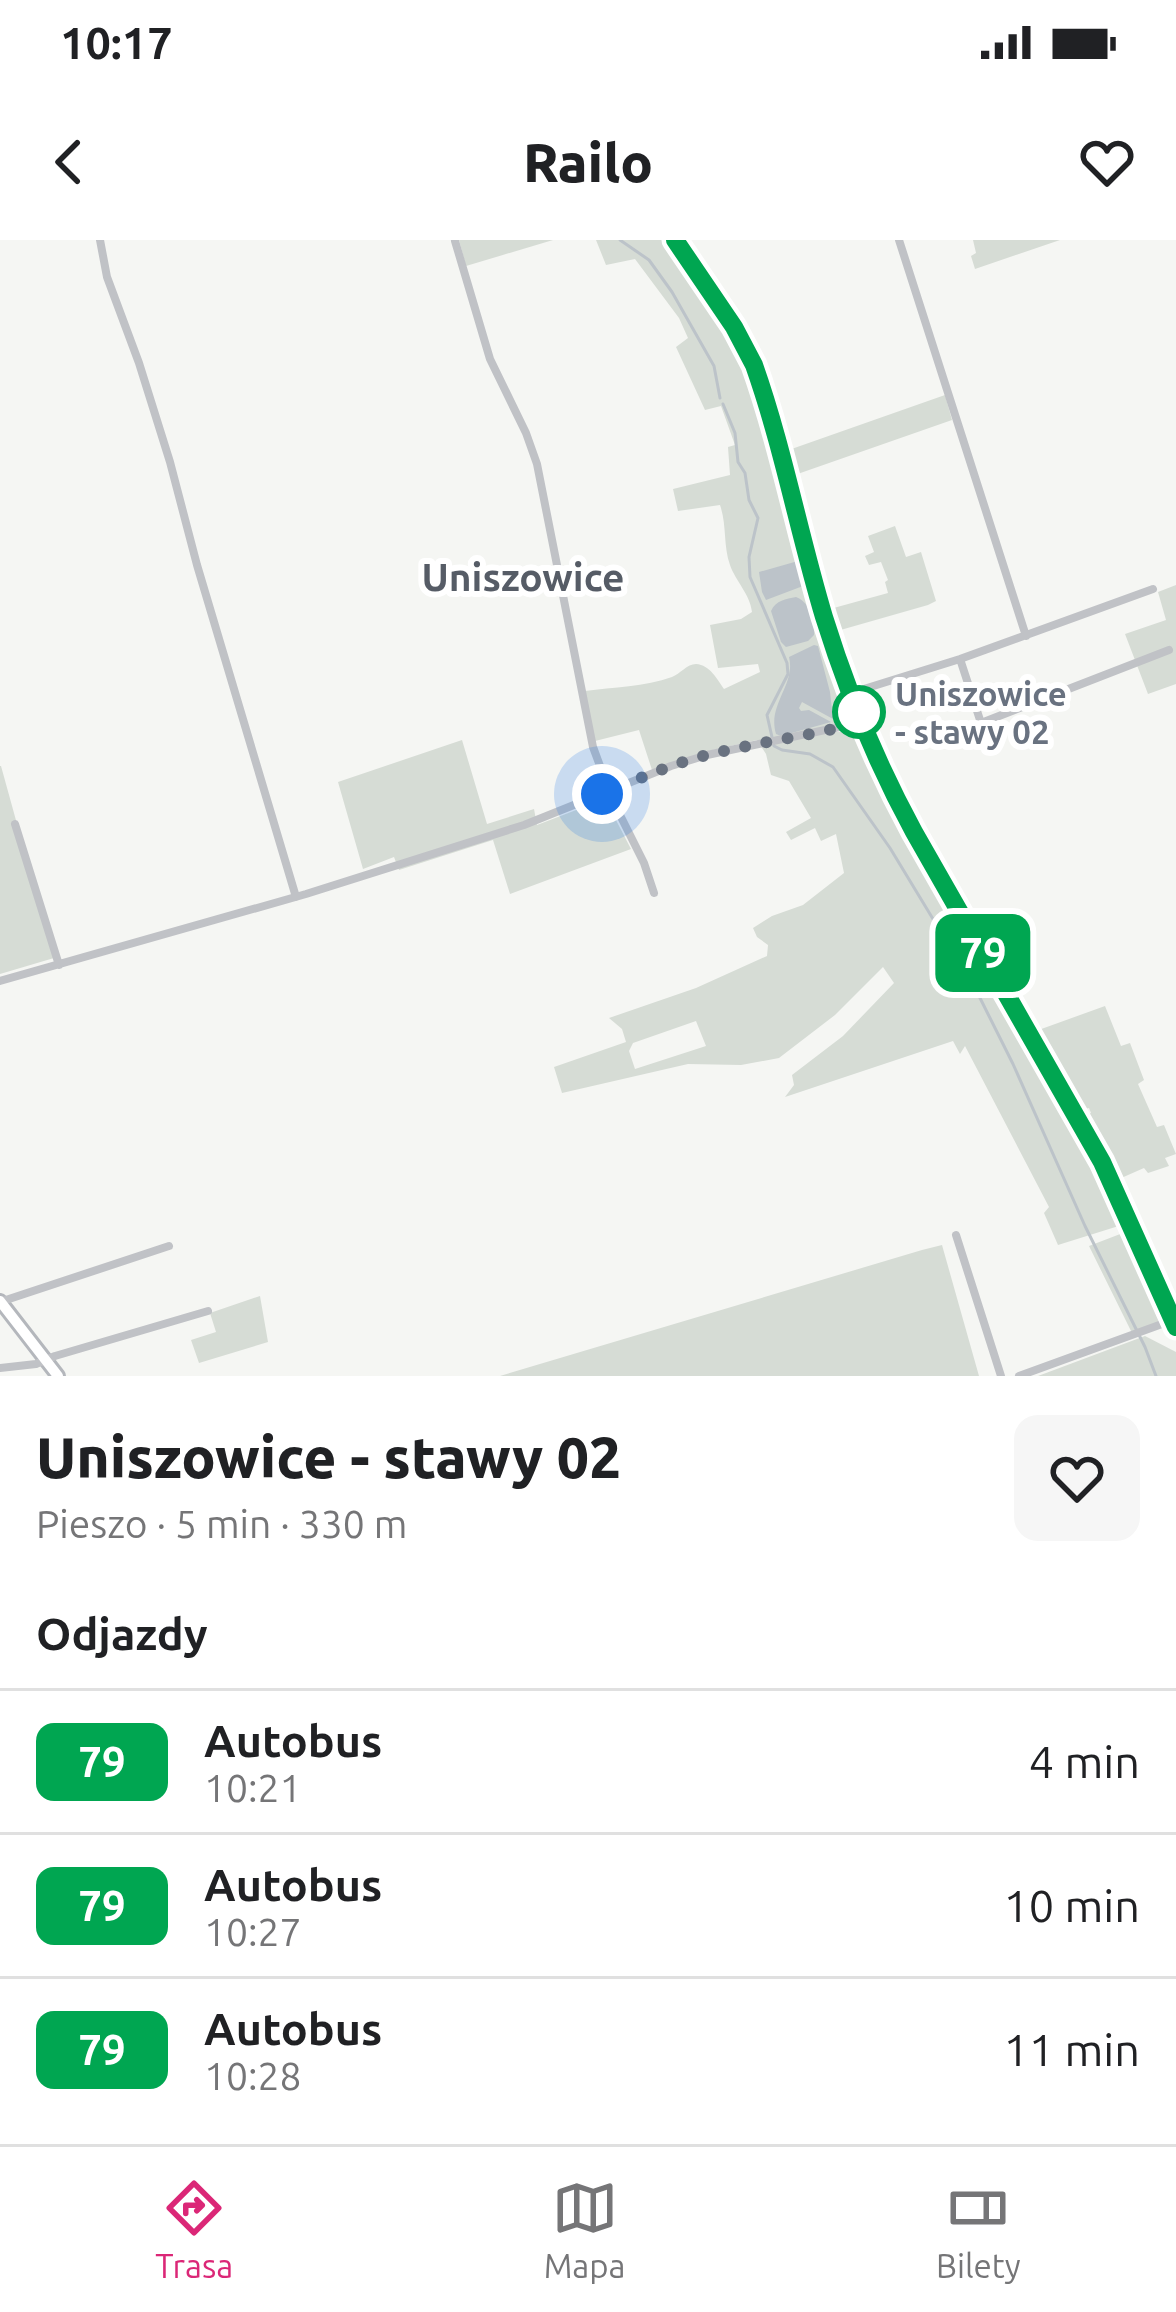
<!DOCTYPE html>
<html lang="pl">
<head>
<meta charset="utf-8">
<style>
  :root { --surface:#fff; --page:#f6f6f6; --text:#202124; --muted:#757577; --line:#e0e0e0; --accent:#db2777 }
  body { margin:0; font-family:Ubuntu,sans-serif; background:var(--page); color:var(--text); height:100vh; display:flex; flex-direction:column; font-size:45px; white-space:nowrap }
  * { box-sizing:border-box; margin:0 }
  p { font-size:39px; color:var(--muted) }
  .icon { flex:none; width:66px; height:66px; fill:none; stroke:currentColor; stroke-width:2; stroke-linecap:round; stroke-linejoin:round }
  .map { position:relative; height:1136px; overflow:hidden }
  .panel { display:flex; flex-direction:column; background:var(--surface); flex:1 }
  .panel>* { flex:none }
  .badge { padding:0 24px; border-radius:18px; font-size:42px; line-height:78px }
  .you { position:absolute; width:60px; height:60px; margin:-30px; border:9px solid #fff; border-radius:50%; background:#1a73e8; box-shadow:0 0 0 18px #1a73e833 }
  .map>.badge { position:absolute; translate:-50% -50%; box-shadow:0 0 0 6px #fff }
  h2 { padding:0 36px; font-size:45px; line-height:108px }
  .round { display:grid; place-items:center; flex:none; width:126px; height:126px; border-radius:24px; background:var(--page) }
  .summary { display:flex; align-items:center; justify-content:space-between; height:204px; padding:0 36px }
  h1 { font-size:57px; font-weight:800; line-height:90px }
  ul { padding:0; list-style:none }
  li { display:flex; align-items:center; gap:36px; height:144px; padding:0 36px; border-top:3px solid var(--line) }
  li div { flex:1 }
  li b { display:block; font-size:45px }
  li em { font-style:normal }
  li .badge { min-width:132px; font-weight:700; text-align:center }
  .status { display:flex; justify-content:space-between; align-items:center; height:84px; padding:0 60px; background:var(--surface); direction:ltr }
  .status svg { height:33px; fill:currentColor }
  header { display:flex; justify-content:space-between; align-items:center; height:156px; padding:0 36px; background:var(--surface); font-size:54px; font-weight:800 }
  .tab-bar { display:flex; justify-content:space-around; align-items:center; height:168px; border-top:3px solid var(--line); background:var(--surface); font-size:33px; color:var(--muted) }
  .tab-bar a { display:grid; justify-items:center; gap:6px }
  .tab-bar .on { color:var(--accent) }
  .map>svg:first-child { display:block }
  .green { fill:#d6dcd5; fill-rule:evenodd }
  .water { fill:#bcc3c9 }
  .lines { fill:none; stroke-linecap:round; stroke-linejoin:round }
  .stream { stroke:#bcc3c9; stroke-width:3 }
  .secondary-casing { stroke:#b4b7bc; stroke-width:16 }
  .street { stroke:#c0c2c6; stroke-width:8 }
  .secondary { stroke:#fff; stroke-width:10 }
  .line-casing { stroke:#fff; stroke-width:27 }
  .line { stroke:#00a651; stroke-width:18 }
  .walk { stroke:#697280; stroke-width:12; stroke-dasharray:0 21.6 }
  .stop-dot { fill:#fff; stroke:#00a651; stroke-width:6 }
  .labels { text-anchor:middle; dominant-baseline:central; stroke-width:12; stroke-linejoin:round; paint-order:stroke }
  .stop-label { font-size:33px; font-weight:bold; fill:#697280; stroke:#fff; text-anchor:start }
  .quarter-label { font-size:39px; font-weight:bold; fill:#565c66; stroke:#fff }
</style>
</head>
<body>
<div class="status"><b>10:17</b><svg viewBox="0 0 49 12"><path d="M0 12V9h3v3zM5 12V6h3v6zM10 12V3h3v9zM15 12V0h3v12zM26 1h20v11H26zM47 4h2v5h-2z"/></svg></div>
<header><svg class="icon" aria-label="back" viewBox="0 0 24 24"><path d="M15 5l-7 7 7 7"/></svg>Railo<svg class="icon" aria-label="heart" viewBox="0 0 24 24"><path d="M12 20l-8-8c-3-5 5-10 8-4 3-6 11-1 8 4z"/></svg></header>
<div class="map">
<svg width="1176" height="1136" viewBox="0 0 1176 1136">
  <rect width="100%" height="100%" fill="#f5f6f3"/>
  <path class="green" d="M459 0H553L466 26Z
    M596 0H667L729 91 751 137 819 381 844 454 836 477 837 492 859 491 897 576 1025 800H1028L1050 838 1048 840 1098 928 1125 984 1058 1005 1044 973 1049 967 965 806 960 814 953 801 785 857 794 845 792 835 843 796 894 743 883 727 835 775 779 818 741 825 688 824 562 853 554 827 626 802 622 789 609 778 696 748 767 716 768 705 757 697 753 688 772 676 803 665 844 633 836 594 821 601 815 588 791 600 786 592 811 578 789 541 771 535 766 514 757 500 704 512 652 530 639 490 595 501 585 451C613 447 645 447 672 437 680 434 687 424 696 424 710 425 717 439 724 449L760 432 758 424 718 428 710 385 741 379 752 372C750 354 736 342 730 325 723 305 727 285 720 265L678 271 673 249 730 235 728 207 735 205 721 166 705 170 676 107 688 98 679 78 635 19 606 25ZM696 781 706 806 635 829 629 811 633 803Z
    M973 0H1060L975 29 971 16 976 13Z
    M945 155 952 180 789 237 783 212Z
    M895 286 906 317 921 312 936 361 928 365 837 391 830 369 888 353 885 342 888 340 881 322 869 325 865 316 874 312 868 296Z
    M1176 345V444L1148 454 1125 394 1166 380 1158 352Z
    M462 500 487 584 534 569 537 585 605 559 631 609 510 654 493 600 399 630 394 617 363 629 338 542Z
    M1 526 54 718 0 734V526Z
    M1105 766 1121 806 1130 803 1144 840 1138 844 1157 887 1164 885 1176 914 1165 918 1169 926 1148 933 1144 928 1119 939 1085 876 1091 873 1089 868 1081 870 1047 809H1043L1033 792Z
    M1128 991 1166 1079 1132 1093 1089 1006Z
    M942 1005 979 1136H500L922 1010Z
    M260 1056 268 1102 199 1123 191 1100 216 1092 210 1073Z
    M1145 1096 1176 1112V1136H1038Z"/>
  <path class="water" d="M798 321 804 333 803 346 766 360 762 352 759 332Z
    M796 357C810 362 815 381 814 395L808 401 786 407 781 402 771 371C776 360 786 359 796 357Z
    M814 405 818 406 830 452 833 479 802 462 799 468 801 471 809 470 831 482 781 496 776 494C767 464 796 445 789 417Z"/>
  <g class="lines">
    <path class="stream" d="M620 0 649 20 672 52 714 126 720 158
      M723 164 735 193 738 222 745 233 749 260 758 278 749 317 750 337 787 423 788 434 767 475 774 506 782 510 810 514 833 527 890 608 976 750 1013 824 1085 986 1145 1107 1156 1136"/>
    <defs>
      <path id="secondary" d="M675 0 726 74 755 125 828 389 851 453 895 555 1102 922 1176 1087
        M0 1061 58 1136"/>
    </defs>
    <use href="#secondary" class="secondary-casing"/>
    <path class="street" d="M100 0 107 37 139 123 170 222 197 325 296 657
      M899 0 1026 396
      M455 1 490 119 526 193 537 224 593 507 613 561 644 623 654 653
      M960 419 981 483 1169 410
      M851 453 960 419 1153 349
      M15 584 59 725
      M0 741 306 654 524 585 671 526 707 515 863 482
      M956 995 1001 1136
      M0 1062 169 1006
      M0 1128 36 1124 55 1116 208 1071
      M1019 1136 1173 1080"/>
    <use href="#secondary" class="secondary"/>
  </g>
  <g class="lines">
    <defs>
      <path id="line" d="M675 0 734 87 754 125C783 207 799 294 824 377 847 451 877 524 914 592L1102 922 1176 1087"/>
    </defs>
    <use href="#line" class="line-casing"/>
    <use href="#line" class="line"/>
    <path class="walk" d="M602 554C636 540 671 524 707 515 758 502 811 496 862 482L859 472"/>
  </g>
  <circle class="stop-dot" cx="859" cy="472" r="24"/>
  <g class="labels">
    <g class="stop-label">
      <text x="895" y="453">Uniszowice<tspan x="895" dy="38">- stawy 02</tspan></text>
    </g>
    <g class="quarter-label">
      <text x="523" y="336">Uniszowice</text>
    </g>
  </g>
</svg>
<div class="you" style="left:602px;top:554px"></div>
<b class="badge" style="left:983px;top:713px;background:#00a651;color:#fff">79</b>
</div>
<section class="panel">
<div class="summary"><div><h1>Uniszowice - stawy 02</h1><p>Pieszo · 5 min · 330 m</p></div><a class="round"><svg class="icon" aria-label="heart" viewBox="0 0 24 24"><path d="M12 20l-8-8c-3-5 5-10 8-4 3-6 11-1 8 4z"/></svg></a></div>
<h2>Odjazdy</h2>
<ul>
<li><span class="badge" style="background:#00a651;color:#fff">79</span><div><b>Autobus</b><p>10:21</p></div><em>4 min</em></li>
<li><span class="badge" style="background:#00a651;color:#fff">79</span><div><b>Autobus</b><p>10:27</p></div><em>10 min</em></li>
<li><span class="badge" style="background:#00a651;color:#fff">79</span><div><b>Autobus</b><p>10:28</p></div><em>11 min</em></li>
</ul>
</section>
<nav class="tab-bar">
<a class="on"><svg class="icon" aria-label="directions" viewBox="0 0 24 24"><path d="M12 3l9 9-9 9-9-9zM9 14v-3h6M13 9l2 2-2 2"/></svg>Trasa</a>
<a><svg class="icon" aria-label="map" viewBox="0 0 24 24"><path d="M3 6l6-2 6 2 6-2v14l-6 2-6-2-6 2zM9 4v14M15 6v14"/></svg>Mapa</a>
<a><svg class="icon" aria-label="tickets" viewBox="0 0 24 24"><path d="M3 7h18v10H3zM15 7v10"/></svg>Bilety</a>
</nav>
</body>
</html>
